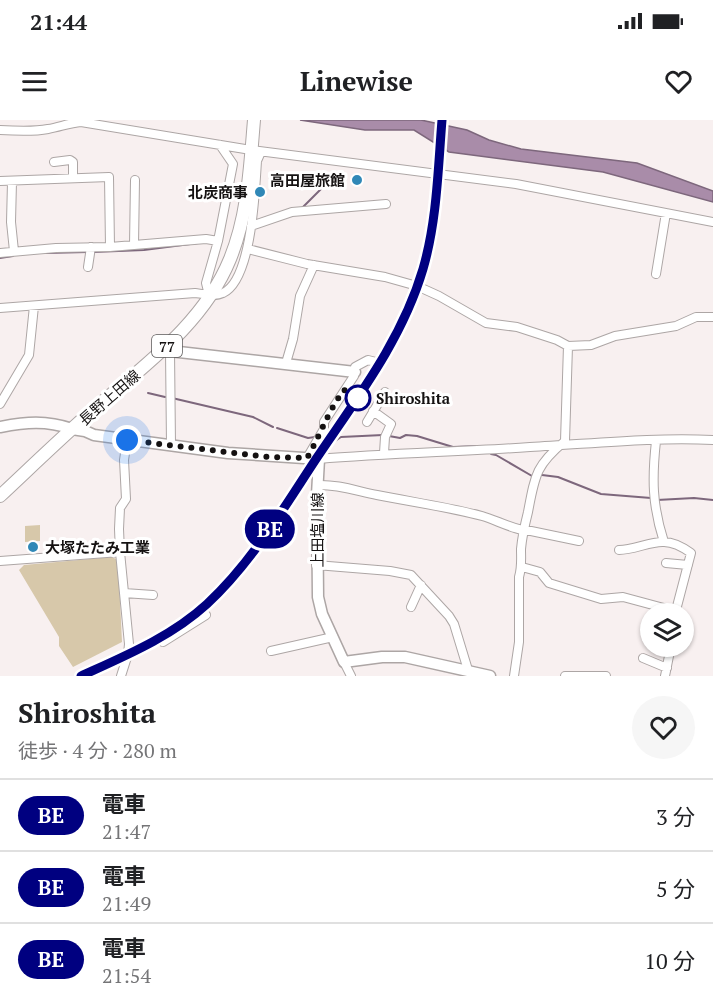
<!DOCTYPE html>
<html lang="ja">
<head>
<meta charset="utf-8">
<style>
  :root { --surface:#fff; --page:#f6f6f6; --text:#202124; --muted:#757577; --line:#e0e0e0 }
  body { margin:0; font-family:"PT Serif","Noto Sans JP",serif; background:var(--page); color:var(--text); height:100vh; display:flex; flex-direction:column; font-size:22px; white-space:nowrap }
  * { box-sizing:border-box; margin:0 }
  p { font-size:20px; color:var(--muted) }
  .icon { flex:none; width:33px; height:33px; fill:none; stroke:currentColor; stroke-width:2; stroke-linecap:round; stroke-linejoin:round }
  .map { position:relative; height:556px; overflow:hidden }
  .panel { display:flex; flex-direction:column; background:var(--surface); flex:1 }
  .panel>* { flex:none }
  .badge { padding:0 12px; border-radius:20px; font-size:21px; line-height:39px }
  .controls { position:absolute; left:640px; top:483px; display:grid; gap:12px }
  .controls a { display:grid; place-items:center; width:54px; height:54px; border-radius:50%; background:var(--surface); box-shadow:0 2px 4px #0004; font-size:30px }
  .you { position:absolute; width:30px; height:30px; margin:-15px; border:4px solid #fff; border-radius:50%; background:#1a73e8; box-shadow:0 0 0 9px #1a73e833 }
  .map>.badge { position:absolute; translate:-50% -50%; box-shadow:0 0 0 3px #fff }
  .round { display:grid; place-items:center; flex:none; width:63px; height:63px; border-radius:32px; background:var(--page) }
  .headline { display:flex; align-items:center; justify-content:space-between; height:102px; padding:0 18px }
  h1 { font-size:28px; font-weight:700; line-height:45px }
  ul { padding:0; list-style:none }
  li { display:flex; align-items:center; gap:18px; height:72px; padding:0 18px; border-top:2px solid var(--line) }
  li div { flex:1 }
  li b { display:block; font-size:22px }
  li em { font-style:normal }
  li .badge { min-width:66px; font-weight:700; text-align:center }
  .status { display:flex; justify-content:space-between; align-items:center; height:42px; padding:0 30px; background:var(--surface); direction:ltr }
  .status svg { height:16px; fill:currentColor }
  header { display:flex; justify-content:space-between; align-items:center; height:78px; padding:0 18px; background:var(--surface); font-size:27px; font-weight:700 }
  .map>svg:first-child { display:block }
  .green { fill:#d7c8aa }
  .water { fill:#a98ca9; stroke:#7d677c; stroke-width:1.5 }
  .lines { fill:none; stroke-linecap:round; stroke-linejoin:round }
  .stream { stroke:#7d677c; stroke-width:2 }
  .minor-casing { stroke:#ada6a5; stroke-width:10 }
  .tertiary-casing { stroke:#ada6a5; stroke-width:13 }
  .secondary-casing { stroke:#ada6a5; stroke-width:13 }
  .primary-casing { stroke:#ada6a5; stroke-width:14 }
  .minor { stroke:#fff; stroke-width:8 }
  .tertiary { stroke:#fff; stroke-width:10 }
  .secondary { stroke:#fff; stroke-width:10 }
  .primary { stroke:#fff; stroke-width:12 }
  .rail-casing { stroke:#4a4646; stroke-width:4.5 }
  .rail { stroke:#fff; stroke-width:2; stroke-dasharray:7; stroke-linecap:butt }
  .line-casing { stroke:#fff; stroke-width:14 }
  .line { stroke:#000080; stroke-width:9 }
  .walk { stroke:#151212; stroke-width:6; stroke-dasharray:0 10.8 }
  .poi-dot { fill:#3088b7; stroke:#fff; stroke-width:2 }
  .stop-dot { fill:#fff; stroke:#000080; stroke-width:3 }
  .labels { text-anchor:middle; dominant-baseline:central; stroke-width:6; stroke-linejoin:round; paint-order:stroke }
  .shield { fill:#fff; stroke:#5b5959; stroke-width:1.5 }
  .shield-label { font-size:14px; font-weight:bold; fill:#151212 }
  .poi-label { font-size:15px; font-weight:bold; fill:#151212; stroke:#fff; text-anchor:end }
  .street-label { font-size:15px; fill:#151212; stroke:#fff }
  .stop-label { font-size:15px; font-weight:bold; fill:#151212; stroke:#fff; text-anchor:start }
</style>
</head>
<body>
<div class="status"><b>21:44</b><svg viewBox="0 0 49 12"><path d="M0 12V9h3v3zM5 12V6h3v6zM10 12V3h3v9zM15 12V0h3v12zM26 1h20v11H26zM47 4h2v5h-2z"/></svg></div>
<header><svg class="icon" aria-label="menu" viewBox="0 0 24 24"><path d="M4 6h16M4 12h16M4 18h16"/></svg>Linewise<svg class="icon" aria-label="heart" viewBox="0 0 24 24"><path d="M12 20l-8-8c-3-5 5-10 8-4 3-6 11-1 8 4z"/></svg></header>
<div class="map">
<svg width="713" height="556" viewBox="0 0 713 556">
  <rect width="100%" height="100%" fill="#f8f0f0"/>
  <path class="green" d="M40 405V421L25 422V406Z
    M112 437 118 440 122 522 73 547 59 526V517L19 450 24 445Z"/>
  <path class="water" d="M300 0H421L467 10 489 20 521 29 637 43 713 71V82L603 52 449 32 414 10H365Z"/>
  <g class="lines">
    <path class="stream" d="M301 89 337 53
      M93 132 144 130 198 123
      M45 133 88 132
      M0 138 13 136
      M148 273 165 277
      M172 278 253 297 273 307
      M277 308 308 318 315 317
      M389 316 400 318 406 315 417 316 453 327 479 326
      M329 325 341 317 383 315
      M491 334 496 335 532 356
      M542 355 558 357 601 374 651 378
      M657 380 694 378 713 380"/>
    <defs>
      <path id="minor" d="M0 10C16 11 33 12 48 9 60 7 69 3 81 2L251 30 516 64 713 102
        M54 42 70 40 73 42V58
        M0 61 109 57 110 127
        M12 62 11 102 14 131
        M251 106 292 92 386 84
        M134 125 135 60
        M248 129 307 144 385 157 417 166 439 176 486 203 517 207 557 220 568 226 591 225 615 216 676 206 696 197H713
        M0 133 56 128 110 127 206 119 218 121
        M88 147 91 127
        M656 154 666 93
        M209 175 206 163 218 121 233 44 220 25
        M0 188 195 173C203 174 215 177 223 173 252 160 255 70 257 41L261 32
        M167 227 170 231 171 325
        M286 243 293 219 300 176 314 145
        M0 284 29 235 34 186
        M373 291 391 304 385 317 384 333
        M367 302 385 272
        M656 321C652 358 652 385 664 422
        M307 338 324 309V302L354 256 355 247 368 240 376 242
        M319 339C389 333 459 332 530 327 590 324 652 317 713 320
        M317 365C337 364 357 371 377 375 412 382 448 387 482 396 496 400 519 412 531 411L579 421
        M619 430C634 430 651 421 664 422 673 422 684 428 691 433L675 494
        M120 432 119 409 120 388 126 379 124 340 127 320
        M0 441 120 432 129 524 128 534 121 556
        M666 443 688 445
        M316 445 390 451 411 455 449 496 454 504 468 550
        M522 447 540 452 549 463 601 479 623 477 675 491
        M124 473 153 475
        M411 487 421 465
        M163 522 206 495
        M271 531 333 517
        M643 538 667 548
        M344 542 351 556
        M514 556 519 522V457C522 447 521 439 521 429 522 417 525 404 528 392 535 355 536 345 565 321L568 226
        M565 556H606
        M665 556 671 526"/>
      <path id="tertiary" d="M170 231 355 252
        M0 307C26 302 46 300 72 309"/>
      <path id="secondary" d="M72 309 85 311 94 315 228 333 319 339 317 375 318 477 322 494 344 542 382 537H405L490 556"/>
      <path id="primary" d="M0 376C31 347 62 317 94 289 145 245 204 203 230 139 248 95 250 47 254 0"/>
    </defs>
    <use href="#minor" class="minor-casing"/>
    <use href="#tertiary" class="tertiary-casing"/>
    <use href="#secondary" class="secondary-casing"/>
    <use href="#primary" class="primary-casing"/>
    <use href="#minor" class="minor"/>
    <use href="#tertiary" class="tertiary"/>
    <use href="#secondary" class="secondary"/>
    <use href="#primary" class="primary"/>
    <defs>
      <path id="rail" d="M81 556C125 536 171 517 207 484 252 442 283 389 316 339 357 278 402 220 423 149 437 101 438 49 442 0"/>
    </defs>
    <use href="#rail" class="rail-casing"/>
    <use href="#rail" class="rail"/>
  </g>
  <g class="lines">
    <defs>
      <path id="line" d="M81 556C125 536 171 517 207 484 252 442 283 389 316 339 357 278 402 220 423 149 437 101 438 49 442 0"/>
    </defs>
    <use href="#line" class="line-casing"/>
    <use href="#line" class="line"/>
    <path class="walk" d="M127 320 268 337 307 338C321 314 327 293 344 270L358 278"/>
  </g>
  <g class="poi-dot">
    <circle cx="357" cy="60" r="6"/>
    <circle cx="260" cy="72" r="6"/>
    <circle cx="33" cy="427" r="6"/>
  </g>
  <circle class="stop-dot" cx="358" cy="278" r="12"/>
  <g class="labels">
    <rect class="shield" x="152" y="215" width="30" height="22" rx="4.5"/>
    <g class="shield-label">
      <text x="167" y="226">77</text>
    </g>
    <g class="poi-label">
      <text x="345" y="60">高田屋旅館</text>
      <text x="248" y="72">北炭商事</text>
      <text x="45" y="427" text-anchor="start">大塚たたみ工業</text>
    </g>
    <g class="street-label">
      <text transform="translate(109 277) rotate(-41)">長野上田線</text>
      <text transform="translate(317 410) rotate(-90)">上田塩川線</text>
    </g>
    <g class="stop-label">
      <text x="376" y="278">Shiroshita</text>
    </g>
  </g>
</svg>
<div class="controls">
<a><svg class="icon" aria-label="layers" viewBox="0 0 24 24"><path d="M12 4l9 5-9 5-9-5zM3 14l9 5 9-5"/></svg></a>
</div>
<div class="you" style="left:127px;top:320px"></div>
<b class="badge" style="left:270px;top:409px;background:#000080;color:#fff">BE</b>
</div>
<section class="panel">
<div class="headline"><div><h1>Shiroshita</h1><p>徒歩 · 4 分 · 280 m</p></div><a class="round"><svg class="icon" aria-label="heart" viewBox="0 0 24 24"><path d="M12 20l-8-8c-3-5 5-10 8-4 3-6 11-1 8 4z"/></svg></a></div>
<ul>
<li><span class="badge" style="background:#000080;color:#fff">BE</span><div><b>電車</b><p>21:47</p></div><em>3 分</em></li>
<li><span class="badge" style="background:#000080;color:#fff">BE</span><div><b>電車</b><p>21:49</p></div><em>5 分</em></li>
<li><span class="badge" style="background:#000080;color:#fff">BE</span><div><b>電車</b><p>21:54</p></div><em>10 分</em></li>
</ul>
</section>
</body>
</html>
